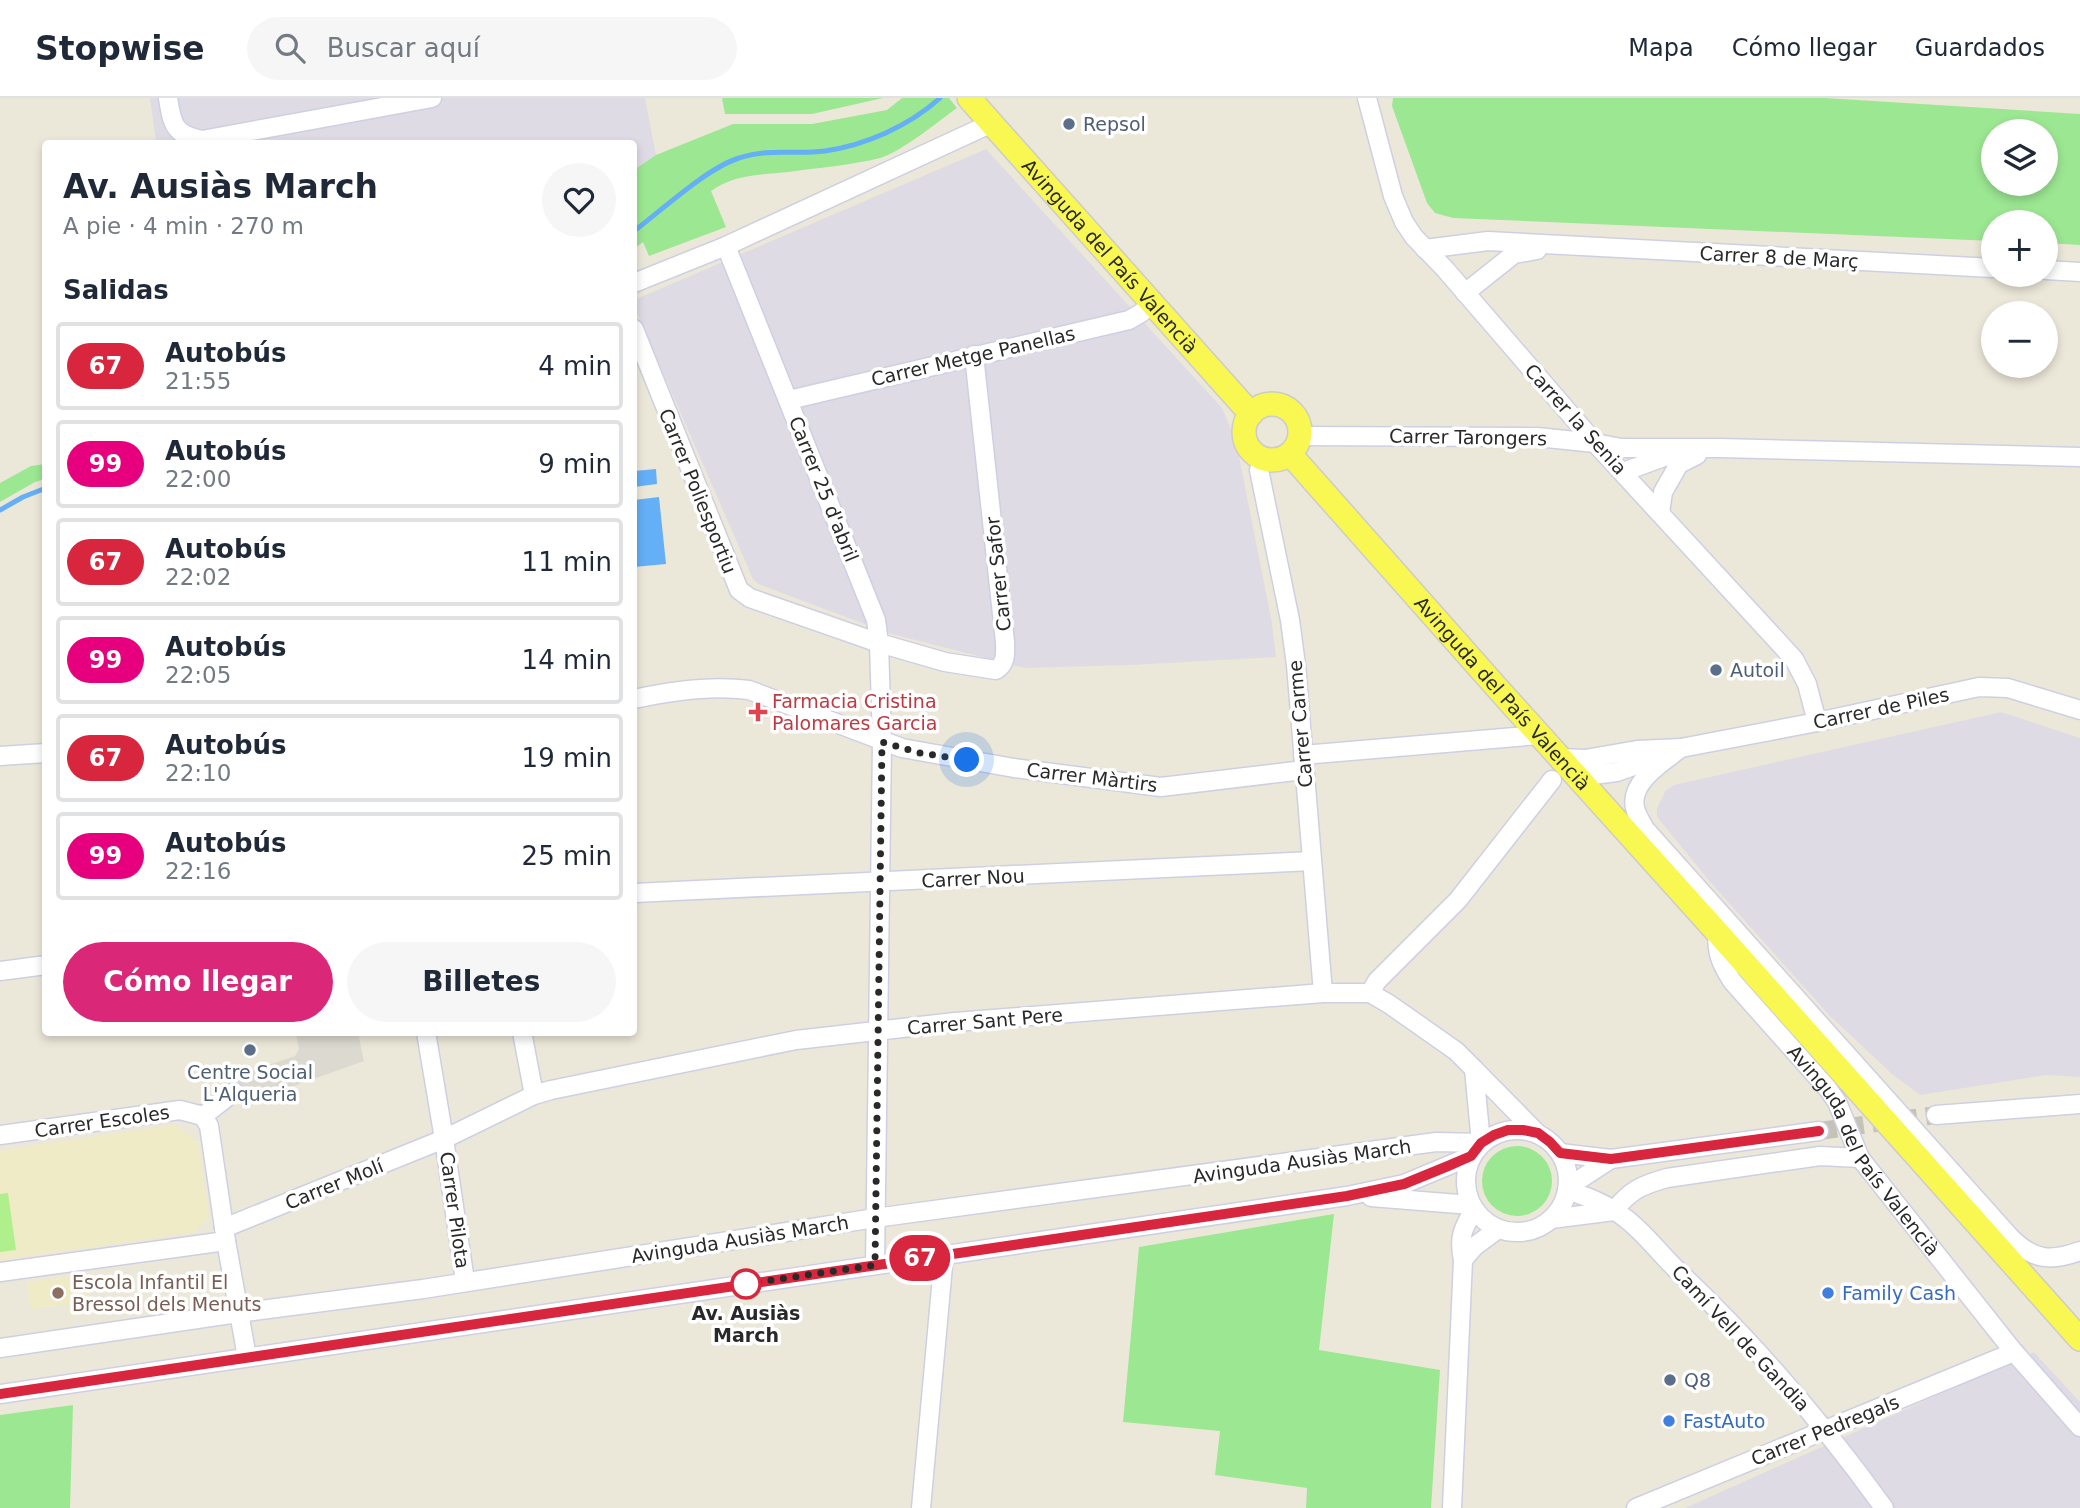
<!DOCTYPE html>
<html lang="es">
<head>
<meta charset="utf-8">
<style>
  :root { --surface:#fff; --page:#f6f6f7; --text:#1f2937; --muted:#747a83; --line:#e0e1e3; --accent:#db2777 }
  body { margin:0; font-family:"DejaVu Sans",sans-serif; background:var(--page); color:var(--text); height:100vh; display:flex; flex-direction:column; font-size:26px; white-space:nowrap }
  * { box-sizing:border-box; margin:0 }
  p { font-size:23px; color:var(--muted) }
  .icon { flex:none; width:38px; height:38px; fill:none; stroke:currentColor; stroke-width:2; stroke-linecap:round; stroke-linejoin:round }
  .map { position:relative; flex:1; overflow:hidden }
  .sheet { position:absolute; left:42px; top:42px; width:595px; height:896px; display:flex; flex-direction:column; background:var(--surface); border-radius:7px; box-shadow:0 4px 10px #0003 }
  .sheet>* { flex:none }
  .badge { padding:0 14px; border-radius:23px; font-size:24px; line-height:46px }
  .tools { position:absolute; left:1981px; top:21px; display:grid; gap:14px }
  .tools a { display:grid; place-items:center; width:77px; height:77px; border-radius:50%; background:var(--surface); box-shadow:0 4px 10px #0003; font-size:35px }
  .you { position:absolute; width:35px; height:35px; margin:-18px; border:5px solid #fff; border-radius:50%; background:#1a73e8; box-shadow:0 0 0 10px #1a73e833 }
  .map>.badge { position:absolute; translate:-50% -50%; box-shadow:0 0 0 4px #fff }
  h2 { padding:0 21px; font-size:26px; line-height:63px }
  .round { display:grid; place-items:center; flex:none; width:74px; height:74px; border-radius:37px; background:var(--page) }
  .head { display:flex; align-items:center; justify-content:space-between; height:119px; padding:0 21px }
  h1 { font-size:33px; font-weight:700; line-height:52px }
  .cta { display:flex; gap:14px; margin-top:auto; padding:14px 21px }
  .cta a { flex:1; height:80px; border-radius:42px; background:var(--accent); color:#fff; font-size:28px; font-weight:700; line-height:80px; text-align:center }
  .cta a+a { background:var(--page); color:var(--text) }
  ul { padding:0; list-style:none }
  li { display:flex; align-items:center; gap:21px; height:88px; margin:0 14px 10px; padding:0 7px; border:4px solid var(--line); border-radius:7px }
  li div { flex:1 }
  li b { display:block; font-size:26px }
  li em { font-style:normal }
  li .badge { min-width:77px; font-weight:700; text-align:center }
  header { display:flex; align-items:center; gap:42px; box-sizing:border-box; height:98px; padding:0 35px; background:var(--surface); border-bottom:2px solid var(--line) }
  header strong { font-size:33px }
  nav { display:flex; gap:38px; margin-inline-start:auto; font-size:24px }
  .search { width:490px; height:63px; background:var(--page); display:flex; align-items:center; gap:18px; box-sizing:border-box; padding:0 24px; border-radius:38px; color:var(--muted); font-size:26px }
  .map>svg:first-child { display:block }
  .industrial { fill:#dfdbe4 }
  .education { fill:#efebc7 }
  .green { fill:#9ce792; fill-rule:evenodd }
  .pitch { fill:#afef8c }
  .plaza { fill:#dcdad0 }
  .water { fill:#65aff6 }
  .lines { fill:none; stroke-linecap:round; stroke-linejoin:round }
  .stream { stroke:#65aff6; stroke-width:5 }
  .minor-tunnel { stroke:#c5c2b6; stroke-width:18; stroke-dasharray:18 9; stroke-linecap:butt }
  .minor-casing { stroke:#cfcfe3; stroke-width:21 }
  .major-casing { stroke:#ccc; stroke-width:26 }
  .minor { stroke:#fff; stroke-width:18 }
  .major { stroke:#f9f751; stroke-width:23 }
  .line-casing { stroke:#fff; stroke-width:16 }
  .line { stroke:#d7263d; stroke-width:10 }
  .walk { stroke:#292929; stroke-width:7; stroke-dasharray:0 12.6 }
  .service-dot { fill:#5c6f8a; stroke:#fff; stroke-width:2.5 }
  .health-dot { fill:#e0444e; stroke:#fff; stroke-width:2.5 }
  .stop-dot { fill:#fff; stroke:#d7263d; stroke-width:3.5 }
  .education-dot { fill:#8d6e63; stroke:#fff; stroke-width:2.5 }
  .shop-dot { fill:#3f7fe0; stroke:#fff; stroke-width:2.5 }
  .labels { text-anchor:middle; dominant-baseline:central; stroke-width:7; stroke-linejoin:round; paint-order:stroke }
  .service-label { font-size:19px; fill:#4e5e75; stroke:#fff; text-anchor:start }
  .street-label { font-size:19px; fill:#292929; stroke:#fff }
  .health-label { font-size:19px; fill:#be3a42; stroke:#fff; text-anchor:start }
  .education-label { font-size:19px; fill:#785e54; stroke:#fff; text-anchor:start }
  .shop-label { font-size:19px; fill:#366cbe; stroke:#fff; text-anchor:start }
  .stop-label { font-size:19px; font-weight:bold; fill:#292929; stroke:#fff }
</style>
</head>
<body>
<header>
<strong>Stopwise</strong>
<div class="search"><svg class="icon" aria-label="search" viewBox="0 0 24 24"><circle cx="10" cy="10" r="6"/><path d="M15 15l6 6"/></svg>Buscar aquí</div>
<nav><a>Mapa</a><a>Cómo llegar</a><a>Guardados</a></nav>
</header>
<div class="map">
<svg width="2080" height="1410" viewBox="0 0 2080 1410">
  <rect width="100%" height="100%" fill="#ece8d9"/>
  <path class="industrial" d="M150 0H645L656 57 634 72V46L156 45Z
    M986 51 1222 310 1236 343 1272 525 1276 559 1132 567 1025 570 888 535 758 486 753 481 634 208V202Z
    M2001 614 2080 640V979L2046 977 1920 997 1892 976 1830 918 1711 785 1657 719V710L1666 692 1674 687Z
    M2034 1254 2080 1304V1410H1685Z"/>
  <path class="education" d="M174 1027 198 1044 209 1119 195 1134 0 1162V1053Z
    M86 1176 91 1215 71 1218 68 1206 31 1211 27 1184Z"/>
  <path class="green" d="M722 0H883L812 16H725Z
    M902 0H949L957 10C937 24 903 53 880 60 853 67 816 70 788 74 760 77 734 76 711 93L726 129 649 158 643 144 634 151V72L656 57 733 26H812L887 12Z
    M1393 0H1825L2080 16V147L2046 145V124H1993V143L1453 120 1435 115 1427 105 1392 8ZM1993 33H2046V86H1993Z
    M45 366V381L35 384 0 404V385L31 368Z
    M1482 1083a35 35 0 1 1 70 0a35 35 0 1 1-70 0Z
    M1334 1116 1319 1252 1440 1272 1431 1410H1306L1307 1390 1215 1377 1220 1333 1123 1324 1139 1149Z
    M73 1307 70 1410H0V1317Z"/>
  <path class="pitch" d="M8 1095 16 1152 0 1154V1096Z"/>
  <path class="plaza" d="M296 935H358L364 963 240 1007 228 981 295 958 299 951Z"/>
  <path class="water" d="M656 371 657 386 634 389V373Z
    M659 399 666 466 634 469V402Z"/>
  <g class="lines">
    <path class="stream" d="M634 133C662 112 707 70 739 60 768 50 796 57 825 53 866 47 909 28 940 0
      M0 412 23 399 46 390"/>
    <path class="minor-tunnel" d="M1819 1033 1936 1017"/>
    <defs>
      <g id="minor">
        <path d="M168 0C172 26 174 37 202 42L432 0"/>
        <path d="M1367 0 1393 98 1404 124 1414 139 1445 171 1595 345 1794 561 1807 586 1817 624"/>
        <path d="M726 148 876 522 879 545 882 644 875 1167"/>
        <path d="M1425 151 1488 143 1993 170"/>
        <path d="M2046 172 2080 174"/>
        <path d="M634 185 726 148 992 25"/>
        <path d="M1465 195 1514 156 1537 152"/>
        <path d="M634 231 739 492 750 500 879 545 945 564 996 572C1007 565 1005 555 1005 544L974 257"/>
        <path d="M789 302 1129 222 1141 215 1153 205"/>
        <path d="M1300 338 1537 339 1595 345 1621 350H1720L2080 359"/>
        <path d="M1262 361 1259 372 1290 522 1296 567 1323 895"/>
        <path d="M1623 374 1664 359 1679 357"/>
        <path d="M1660 415 1663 394 1679 366 1697 357"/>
        <path d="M634 601C670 593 712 587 749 592L902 650 1014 670 1161 689 1304 672"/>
        <path d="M1681 650C1663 664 1629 684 1635 710 1637 718 1642 725 1645 731L2010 1139C2033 1162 2050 1164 2080 1153"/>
        <path d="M1303 657 1539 637"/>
        <path d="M0 658 46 655"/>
        <path d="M1560 660 1585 661 1637 652 1681 650 1817 624 1979 589 2008 590 2080 612"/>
        <path d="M1577 679 1617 674 1664 657"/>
        <path d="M634 795 1312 763"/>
        <path id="s1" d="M1717 834C1717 856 1720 864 1732 883L1828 991 1837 1004 1860 1060 2014 1254 2080 1329"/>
        <path d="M0 873 46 867"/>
        <path d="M1370 895 1377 883 1458 802 1552 682"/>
        <path d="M426 934 444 1041 465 1183"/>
        <path d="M522 934 534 997"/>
        <path d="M1936 1017 2080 1006"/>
        <path d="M203 1018 209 1028 226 1143 247 1259"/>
        <path d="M203 1018 234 994"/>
        <circle cx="1517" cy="1083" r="51"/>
        <path d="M0 1037 180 1012 203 1018"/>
        <path d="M1560 1055 1611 1061 1819 1033"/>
        <path d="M1568 1089 1611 1061"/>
        <path d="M1567 1092C1588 1099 1607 1106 1625 1120 1644 1134 1660 1156 1678 1173 1754 1245 1823 1325 1884 1410"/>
        <path d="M1371 1099 1471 1107"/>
        <path d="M1614 1113C1630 1092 1642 1087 1667 1080L1820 1058 1860 1060"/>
        <path d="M1551 1121 1614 1113"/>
        <path d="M224 1130 444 1041 534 997 551 992 796 942 955 924 1323 895H1370L1389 906 1456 953 1474 971"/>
        <path d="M1463 1162 1475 1148 1498 1131"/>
        <path d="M0 1174 226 1143"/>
        <path d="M0 1250 238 1215 423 1191 875 1120 1436 1044 1481 1045 1474 971 1538 1036"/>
        <path d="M0 1296 1347 1098 1404 1086 1471 1058"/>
        <path d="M921 1410 944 1157"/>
        <path d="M1452 1410 1463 1162C1458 1139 1463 1131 1474 1111"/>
        <path d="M1636 1410 2014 1254"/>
      </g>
      <g id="major">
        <path id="s2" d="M969 0 1251 316"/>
        <circle cx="1272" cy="334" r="28"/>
        <path id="s3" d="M1290 356 1499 592 1717 834 2080 1241"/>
      </g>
    </defs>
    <use href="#minor" class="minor-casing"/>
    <use href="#major" class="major-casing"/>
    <use href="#minor" class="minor"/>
    <use href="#major" class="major"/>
  </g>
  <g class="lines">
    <defs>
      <path id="line" d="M0 1296 1347 1098 1404 1086 1448 1068 1471 1058 1481 1045 1494 1037 1508 1032H1523L1538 1035 1550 1044 1560 1055 1611 1061 1819 1033"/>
    </defs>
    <use href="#line" class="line-casing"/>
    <use href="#line" class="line"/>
    <path class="walk" d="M746 1186 875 1167 882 644 920 655 967 662"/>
  </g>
  <g class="service-dot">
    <circle cx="1069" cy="26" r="7"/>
    <circle cx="1716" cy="572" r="7"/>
    <circle cx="250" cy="952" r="7"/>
    <circle cx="1670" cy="1282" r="7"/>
  </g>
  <path class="health-dot" d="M754.5 603.5h7v7h7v7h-7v7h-7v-7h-7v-7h7z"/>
  <circle class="stop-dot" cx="746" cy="1186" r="14"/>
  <circle class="education-dot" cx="58" cy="1195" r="7"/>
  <g class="shop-dot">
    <circle cx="1828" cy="1195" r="7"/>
    <circle cx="1669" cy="1323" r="7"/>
  </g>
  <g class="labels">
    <g class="service-label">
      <text x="1083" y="26">Repsol</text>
      <text x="1730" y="572">Autoil</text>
      <text x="250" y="974" text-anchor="middle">Centre Social<tspan x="250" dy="22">L'Alqueria</tspan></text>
      <text x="1684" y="1282">Q8</text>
    </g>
    <g class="street-label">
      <text stroke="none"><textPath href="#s2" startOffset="212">Avinguda del País Valencià</textPath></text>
      <text transform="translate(1779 159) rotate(3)">Carrer 8 de Març</text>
      <text transform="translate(973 258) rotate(-13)">Carrer Metge Panellas</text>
      <text transform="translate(1576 321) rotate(48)">Carrer la Senia</text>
      <text transform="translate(1468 339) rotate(1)">Carrer Tarongers</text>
      <text transform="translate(824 391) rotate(68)">Carrer 25 d'abril</text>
      <text transform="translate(698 393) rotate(68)">Carrer Poliesportiu</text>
      <text transform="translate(998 476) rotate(-96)">Carrer Safor</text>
      <text stroke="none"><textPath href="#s3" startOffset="320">Avinguda del País Valencià</textPath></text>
      <text transform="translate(1881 610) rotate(-12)">Carrer de Piles</text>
      <text transform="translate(1300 626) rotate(-95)">Carrer Carme</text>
      <text transform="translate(1092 679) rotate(7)">Carrer Màrtirs</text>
      <text transform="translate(973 780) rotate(-3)">Carrer Nou</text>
      <text transform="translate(985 923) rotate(-5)">Carrer Sant Pere</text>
      <text transform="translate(102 1023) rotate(-8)">Carrer Escoles</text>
      <text stroke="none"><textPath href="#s1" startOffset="268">Avinguda del País Valencià</textPath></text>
      <text transform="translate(1302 1063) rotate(-8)">Avinguda Ausiàs March</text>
      <text transform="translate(334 1086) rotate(-22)">Carrer Molí</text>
      <text transform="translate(455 1112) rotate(82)">Carrer Pilota</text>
      <text transform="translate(740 1141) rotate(-9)">Avinguda Ausiàs March</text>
      <text transform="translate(1741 1240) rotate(47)">Camí Vell de Gandia</text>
      <text transform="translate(1825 1332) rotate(-22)">Carrer Pedregals</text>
    </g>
    <g class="health-label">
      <text x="772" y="603">Farmacia Cristina<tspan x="772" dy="22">Palomares Garcia</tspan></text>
    </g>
    <g class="education-label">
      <text x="72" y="1184">Escola Infantil El<tspan x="72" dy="22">Bressol dels Menuts</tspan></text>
    </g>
    <g class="shop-label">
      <text x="1842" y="1195">Family Cash</text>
      <text x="1683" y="1323">FastAuto</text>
    </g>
    <g class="stop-label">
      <text x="746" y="1215">Av. Ausiàs<tspan x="746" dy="22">March</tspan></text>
    </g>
  </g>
</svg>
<div class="tools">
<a><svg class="icon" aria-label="layers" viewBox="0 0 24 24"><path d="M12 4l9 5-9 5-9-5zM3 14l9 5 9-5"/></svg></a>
<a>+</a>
<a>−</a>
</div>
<div class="you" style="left:967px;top:662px"></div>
<b class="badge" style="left:920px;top:1160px;background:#d7263d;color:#fff">67</b>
<section class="sheet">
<div class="head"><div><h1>Av. Ausiàs March</h1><p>A pie · 4 min · 270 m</p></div><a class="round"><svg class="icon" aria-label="heart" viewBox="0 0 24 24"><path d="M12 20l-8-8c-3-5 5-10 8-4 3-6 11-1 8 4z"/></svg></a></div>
<h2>Salidas</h2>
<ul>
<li><span class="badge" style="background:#d7263d;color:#fff">67</span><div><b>Autobús</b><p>21:55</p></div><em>4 min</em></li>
<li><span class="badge" style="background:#e6007e;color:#fff">99</span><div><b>Autobús</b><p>22:00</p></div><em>9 min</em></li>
<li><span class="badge" style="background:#d7263d;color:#fff">67</span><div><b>Autobús</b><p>22:02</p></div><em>11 min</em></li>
<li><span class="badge" style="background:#e6007e;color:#fff">99</span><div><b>Autobús</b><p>22:05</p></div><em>14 min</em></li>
<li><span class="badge" style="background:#d7263d;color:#fff">67</span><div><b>Autobús</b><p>22:10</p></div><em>19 min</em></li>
<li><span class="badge" style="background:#e6007e;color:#fff">99</span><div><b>Autobús</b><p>22:16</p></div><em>25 min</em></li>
</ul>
<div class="cta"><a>Cómo llegar</a><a>Billetes</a></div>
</section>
</div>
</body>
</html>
